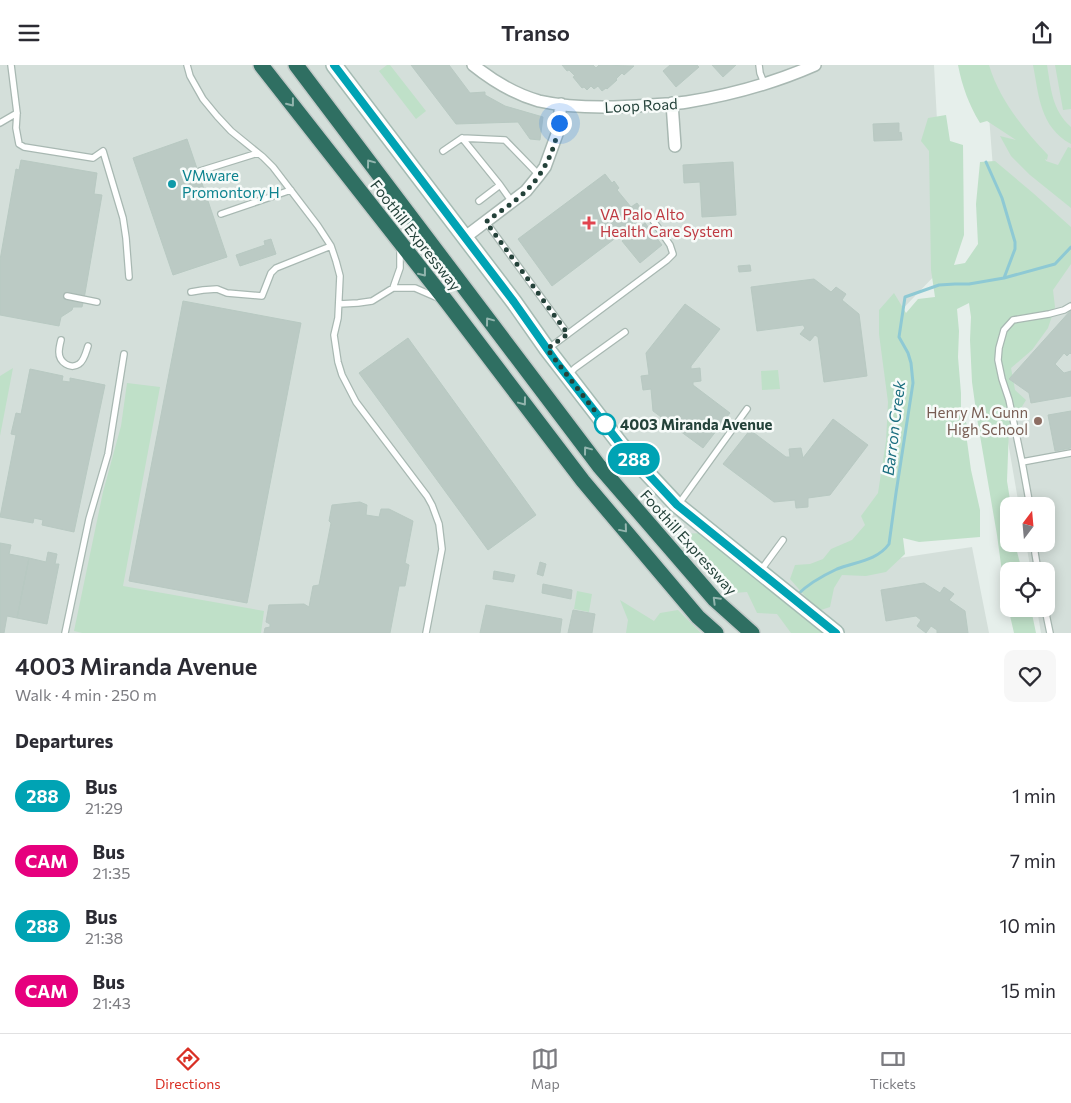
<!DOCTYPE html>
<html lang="en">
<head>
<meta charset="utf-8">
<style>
  :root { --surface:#fff; --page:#f7f7f7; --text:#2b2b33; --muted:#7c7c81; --line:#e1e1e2; --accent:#d93025 }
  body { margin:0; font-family:Commissioner,sans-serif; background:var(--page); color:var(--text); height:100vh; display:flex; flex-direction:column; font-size:19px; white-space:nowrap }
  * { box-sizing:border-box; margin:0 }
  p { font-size:16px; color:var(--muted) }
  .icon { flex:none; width:28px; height:28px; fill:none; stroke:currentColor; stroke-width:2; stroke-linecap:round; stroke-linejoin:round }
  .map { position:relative; height:568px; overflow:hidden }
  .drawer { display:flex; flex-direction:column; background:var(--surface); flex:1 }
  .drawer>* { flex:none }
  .badge { padding:0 10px; border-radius:16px; font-size:18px; line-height:32px }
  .needle { width:32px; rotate:16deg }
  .buttons { position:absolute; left:1000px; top:432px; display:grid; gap:10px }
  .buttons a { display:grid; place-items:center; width:55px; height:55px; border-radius:10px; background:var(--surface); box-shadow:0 2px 12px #0003; font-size:25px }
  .you { position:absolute; width:25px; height:25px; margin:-12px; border:4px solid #fff; border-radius:50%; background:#1a73e8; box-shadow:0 0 0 8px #1a73e833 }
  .map>.badge { position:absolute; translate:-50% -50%; box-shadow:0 0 0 2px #fff }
  h2 { padding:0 15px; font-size:19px; line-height:45px }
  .round { display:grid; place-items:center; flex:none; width:52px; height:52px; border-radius:10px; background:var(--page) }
  .headline { display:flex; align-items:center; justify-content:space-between; height:85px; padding:0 15px }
  h1 { font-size:24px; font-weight:600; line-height:38px }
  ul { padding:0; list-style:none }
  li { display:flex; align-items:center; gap:15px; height:65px; padding:0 15px }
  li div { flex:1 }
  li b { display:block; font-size:19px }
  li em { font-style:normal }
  li .badge { min-width:55px; font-weight:700; text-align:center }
  header { display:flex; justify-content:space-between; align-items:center; height:65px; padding:0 15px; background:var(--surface); font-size:22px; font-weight:600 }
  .tabs { display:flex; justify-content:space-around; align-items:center; height:70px; border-top:1px solid var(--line); background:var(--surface); font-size:14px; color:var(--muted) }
  .tabs a { display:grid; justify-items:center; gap:2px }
  .tabs .current { color:var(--accent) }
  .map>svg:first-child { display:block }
  .built { fill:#d4dfda }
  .green { fill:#bfe0c8 }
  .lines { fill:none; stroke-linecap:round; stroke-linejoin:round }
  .stream { stroke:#8ec9d4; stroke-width:3 }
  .building { fill:#bbcac4; stroke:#b8c9c2 }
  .lane-casing { stroke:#a8b8b2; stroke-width:8 }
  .street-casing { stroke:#a8b8b2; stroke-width:14 }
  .secondary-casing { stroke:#a4bbb3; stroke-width:18 }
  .highway-casing { stroke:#c2cac8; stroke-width:18 }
  .lane { stroke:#fff; stroke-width:5.5 }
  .street { stroke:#fff; stroke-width:11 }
  .secondary { stroke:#fff; stroke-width:15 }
  .highway { stroke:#2f6f62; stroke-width:15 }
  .oneway { stroke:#93b5ae }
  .line-casing { stroke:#fff; stroke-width:11 }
  .line { stroke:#00a3b4; stroke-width:8 }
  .walk { stroke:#24423a; stroke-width:5; stroke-dasharray:0 9 }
  .culture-dot { fill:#0f9aa8; stroke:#f7fbf9; stroke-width:2 }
  .health-dot { fill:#e0444e; stroke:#f7fbf9; stroke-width:2 }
  .education-dot { fill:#8d6e63; stroke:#f7fbf9; stroke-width:2 }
  .stop-dot { fill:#fff; stroke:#00a3b4; stroke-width:2.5 }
  .labels { text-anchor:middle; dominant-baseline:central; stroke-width:5; stroke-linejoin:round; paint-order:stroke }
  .street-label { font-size:15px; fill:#24423a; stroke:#f7fbf9 }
  .culture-label { font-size:15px; fill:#0d838f; stroke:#f7fbf9; text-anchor:start }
  .health-label { font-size:15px; fill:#be3a42; stroke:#f7fbf9; text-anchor:start }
  .education-label { font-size:15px; fill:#785e54; stroke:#f7fbf9; text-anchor:end }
  .stop-label { font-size:15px; font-weight:bold; fill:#24423a; stroke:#f7fbf9; text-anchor:start }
  .water-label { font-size:16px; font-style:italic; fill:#1c6f80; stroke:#f7fbf9 }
</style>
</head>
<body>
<header><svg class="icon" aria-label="menu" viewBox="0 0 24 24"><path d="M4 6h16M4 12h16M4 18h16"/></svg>Transo<svg class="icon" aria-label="share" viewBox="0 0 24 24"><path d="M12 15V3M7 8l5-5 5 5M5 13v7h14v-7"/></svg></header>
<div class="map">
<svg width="1071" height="568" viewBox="0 0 1071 568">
  <rect width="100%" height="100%" fill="#e6efeb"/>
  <path class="built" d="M0 0H934L938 74 939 206 891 256 895 398 866 498 972 482 989 568H0Z
    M986 0H1071V568H1041L1037 544H1046V506H1031L1026 479H1046V441H1019L990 272 1004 247 989 51Z"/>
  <path class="green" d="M387 0H390L426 46 416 54 379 6Z
    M958 0H989C999 34 1024 65 1048 90L1047 95 1045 94 1046 96 1058 100 1068 82 1071 83V143L1030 110 1011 91 1000 71 1016 75 987 56 980 58C969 40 962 21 958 0Z
    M1033 0H1047C1051 24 1052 45 1071 62V79C1040 62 1039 31 1033 0Z
    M1055 0H1071V44L1063 45Z
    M946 50 950 76 963 80 964 170 954 200 965 198 978 179 976 139 980 97 995 96 1033 128 1071 162V199L1053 225 1055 242 1048 263 1032 285 1011 303 1015 325 1026 335 1009 363 1007 416 1011 441H1009V479H1015L1022 506H1009V544H1031L1036 568H1014L1005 529 997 470 977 353 972 317 970 275 971 252 969 238 957 244 959 266 958 292 961 328V344L967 360V376L971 405 980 445V472L919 477 903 473 905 489 886 507 866 511 842 510 834 523 830 542 818 546 790 514 795 500 810 499 823 494 831 484 852 475 865 460 861 451 878 428 886 376 888 337 879 269V245L894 228 906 248 918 234 935 232 931 205 929 86 921 76 928 53Z
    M13 303 0 371V311Z
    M778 305 780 324 762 325 761 306Z
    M127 318 160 322 123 521 264 546 261 568H82L74 566 103 427 121 361Z
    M702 468 828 568H791L777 549 757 548 747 527 734 528 683 483 679 469Z
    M577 526 592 529 589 547 574 544Z
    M620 535 654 556 660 548 678 545 701 568H626L628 555Z"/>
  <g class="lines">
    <path class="stream" d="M986 97 1002 133 1015 177V184L1004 213
      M797 530C808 519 822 511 837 504 854 497 877 496 889 479L896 428 913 318 911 298 908 288 899 272 905 232 939 220 955 219H969L1004 213 1055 199 1071 182"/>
  </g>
  <path class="building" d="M411 0H449L470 28 485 27V30L505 41 543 52 540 75 530 74 518 57 456 59Z
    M562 0H593L596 3 599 0 634 1 624 10 622 8 616 14 617 15 607 24 606 23 602 26 598 21 594 24 591 21 587 25 584 22 582 23 573 12 575 11 569 5 567 6Z
    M670 0H697L699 2 676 22 663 6Z
    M712 0H736L723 12Z
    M899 58V68L901 67 902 75 874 76 873 59Z
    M187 74 227 192 173 210 133 93Z
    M21 95 97 108 94 129 102 130 84 234 82 242H73L72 245 61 252 59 261 0 250V195L16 104 19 105Z
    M733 97 736 150 702 152 700 117 684 118 683 100Z
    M605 109 612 118 614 116 619 123 617 125 631 142 637 138 646 150 552 221 518 174Z
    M645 158 662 180 640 198 622 176Z
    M271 174 276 189 240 201 236 190 265 180 264 176Z
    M750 200 751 206 739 207 738 201Z
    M814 214 831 227 836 222 846 229 842 235 859 249 867 311 824 317 818 272 815 270 810 276 800 269 805 263 803 260 757 266 751 222Z
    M183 236 301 258 247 538 129 516Z
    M685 239 720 264 691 301V304L700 303 701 316 693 317V320L730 348 703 383 653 346 651 324 643 325 641 311 649 310 646 288Z
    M1071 245V289L1070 288 1067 291 1064 288 1055 299 1064 308 1071 306V331L1031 338 1029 328 1009 314Z
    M408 273 536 450 488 485 359 308Z
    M30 304 63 311 62 316 70 317V313L105 320 74 467 42 460 43 455 34 453 33 458 0 452 16 370 11 369 16 348 21 349Z
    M1071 346V383L1055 386 1048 350Z
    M833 354 868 380 830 430 808 433V442L796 443 795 435 774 437 723 399 750 365 786 392H790L789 384 801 383 803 393Z
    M360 437 367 440 366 450 379 452 381 444H389L413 456 405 498 409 500 405 521H399L390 568H264L265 563 270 562V559L266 557 269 540 304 539 309 542 313 521 319 520 331 458 329 456 332 440Z
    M0 478 11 480 9 489 29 493 17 553 7 551 4 568H0Z
    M48 487 57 489 55 499H59L47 559 17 553 29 493 46 497Z
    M540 497 546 499 543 511 537 509Z
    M494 506 515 510 513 517 493 514Z
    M924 518 940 528 944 522 954 529 949 535 965 546 968 568H937V565L931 561 926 568 917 561 921 555 916 551 886 556 881 525Z
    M543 519 572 525 571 534 542 528Z
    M486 540 562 554 560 568H480Z
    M573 545 595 549 592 568H568Z"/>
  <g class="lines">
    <defs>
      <path id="lane" d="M11 0 17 48 16 63 19 79 24 82 93 93 103 86 123 153 126 173 129 212
        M187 0 190 11 203 34 217 51 231 66 263 92 273 102 318 161 331 181 336 196 340 211 338 253 334 270 338 297 342 310 356 337 427 431 432 440 439 459 442 484 426 568
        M759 0 760 8 764 18
        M0 58 17 48
        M462 73 500 120
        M443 86 462 73 505 75 539 110
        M200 106 258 88
        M479 136 500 120 512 137
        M221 149 291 125
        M486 157 568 269
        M393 223 400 203V183
        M191 227 203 225 217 224 227 228 262 231 271 208 276 203 331 181
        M67 231 97 237
        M339 239 358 238 372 236 393 223H415L438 233
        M61 275C60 279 59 284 59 287 59 297 70 305 79 299 84 296 86 287 88 281
        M549 283 667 195 673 189 670 180 650 151
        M569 309 575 303 625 267
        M1022 397 1009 335 1002 314 998 295 999 283 1004 265 1013 255 1049 249 1064 245 1071 241
        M678 440 747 344
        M1030 441 1022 397 1071 388
        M1035 479V488L1038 506
        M761 505 783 475
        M1045 544 1050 568
        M65 568 89 454 108 389 124 289"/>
      <path id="street" d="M473 0C493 16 514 29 539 36 575 44 613 43 649 40 662 39 675 39 687 37 730 30 774 18 815 0
        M672 38 675 81
        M464 173 526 126 539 110 545 102 557 69 561 39"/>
      <path id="secondary" d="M334 0 514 237 547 284 621 380 677 440 836 568"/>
      <path id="highway" d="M261 0 447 237 583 416 698 552 716 568
        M296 0 599 401 715 535 752 568"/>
    </defs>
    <use href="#lane" class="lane-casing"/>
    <use href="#street" class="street-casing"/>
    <use href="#secondary" class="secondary-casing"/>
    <use href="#highway" class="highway-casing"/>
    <use href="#lane" class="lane"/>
    <use href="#street" class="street"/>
    <use href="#secondary" class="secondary"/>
    <use href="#highway" class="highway"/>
  </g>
  <defs><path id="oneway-chevron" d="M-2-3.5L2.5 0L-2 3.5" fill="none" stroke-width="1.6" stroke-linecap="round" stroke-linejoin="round" transform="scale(1.25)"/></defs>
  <g class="oneway">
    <use href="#oneway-chevron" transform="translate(291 38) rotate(52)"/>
    <use href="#oneway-chevron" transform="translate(370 98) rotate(-127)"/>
    <use href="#oneway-chevron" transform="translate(423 208) rotate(52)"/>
    <use href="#oneway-chevron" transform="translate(489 256) rotate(-127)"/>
    <use href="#oneway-chevron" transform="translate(523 337) rotate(53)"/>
    <use href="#oneway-chevron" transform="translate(587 385) rotate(-127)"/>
    <use href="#oneway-chevron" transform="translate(624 464) rotate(50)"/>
    <use href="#oneway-chevron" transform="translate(716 535) rotate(-135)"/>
  </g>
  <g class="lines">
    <defs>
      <path id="line" d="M334 0 514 237 557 298 621 380 677 440 836 568"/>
    </defs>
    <use href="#line" class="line-casing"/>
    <use href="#line" class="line"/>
    <path class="walk" d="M559 58C556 83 544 108 527 125 515 137 499 147 486 157L568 269 547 284 605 359"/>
  </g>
  <circle class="culture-dot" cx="172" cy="119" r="5"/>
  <path class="health-dot" d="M586.5 150.5h5v5h5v5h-5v5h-5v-5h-5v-5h5z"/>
  <circle class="education-dot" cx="1038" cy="356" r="5"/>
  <circle class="stop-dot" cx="605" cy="359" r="10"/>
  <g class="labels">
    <g class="street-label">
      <text transform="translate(641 40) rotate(-3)">Loop Road</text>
      <text transform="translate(416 170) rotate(52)">Foothill Expressway</text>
      <text transform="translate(689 477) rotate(48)">Foothill Expressway</text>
    </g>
    <g class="culture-label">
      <text x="182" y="110">VMware<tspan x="182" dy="17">Promontory H</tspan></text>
    </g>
    <g class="health-label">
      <text x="600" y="149">VA Palo Alto<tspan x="600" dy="17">Health Care System</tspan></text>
    </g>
    <g class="education-label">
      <text x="1028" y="347">Henry M. Gunn<tspan x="1028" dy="17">High School</tspan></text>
    </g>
    <g class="stop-label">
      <text x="620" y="359">4003 Miranda Avenue</text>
    </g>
    <g class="water-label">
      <text transform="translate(893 363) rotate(-83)">Barron Creek</text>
    </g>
  </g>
</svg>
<div class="buttons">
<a><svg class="needle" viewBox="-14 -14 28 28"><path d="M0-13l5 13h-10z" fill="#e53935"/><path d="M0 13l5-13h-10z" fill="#7c7c81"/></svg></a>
<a><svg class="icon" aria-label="locate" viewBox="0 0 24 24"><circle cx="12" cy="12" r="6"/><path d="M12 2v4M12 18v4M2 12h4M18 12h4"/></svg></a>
</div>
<div class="you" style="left:559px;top:58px"></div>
<b class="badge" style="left:634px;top:394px;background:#00a3b4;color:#fff">288</b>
</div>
<section class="drawer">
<div class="headline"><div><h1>4003 Miranda Avenue</h1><p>Walk · 4 min · 250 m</p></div><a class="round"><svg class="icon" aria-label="heart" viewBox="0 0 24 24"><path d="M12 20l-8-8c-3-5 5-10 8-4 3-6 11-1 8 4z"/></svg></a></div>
<h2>Departures</h2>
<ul>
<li><span class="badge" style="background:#00a3b4;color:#fff">288</span><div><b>Bus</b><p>21:29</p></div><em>1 min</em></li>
<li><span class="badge" style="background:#e6007e;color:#fff">CAM</span><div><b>Bus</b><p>21:35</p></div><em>7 min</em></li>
<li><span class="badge" style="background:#00a3b4;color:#fff">288</span><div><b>Bus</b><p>21:38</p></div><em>10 min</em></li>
<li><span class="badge" style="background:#e6007e;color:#fff">CAM</span><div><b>Bus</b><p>21:43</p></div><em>15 min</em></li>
</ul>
</section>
<nav class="tabs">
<a class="current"><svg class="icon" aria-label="directions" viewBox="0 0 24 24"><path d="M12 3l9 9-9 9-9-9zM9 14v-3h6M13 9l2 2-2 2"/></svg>Directions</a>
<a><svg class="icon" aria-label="map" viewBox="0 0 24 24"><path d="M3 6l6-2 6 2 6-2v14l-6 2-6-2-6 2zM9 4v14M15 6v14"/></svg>Map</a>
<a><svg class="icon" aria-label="tickets" viewBox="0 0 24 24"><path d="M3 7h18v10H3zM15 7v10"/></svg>Tickets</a>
</nav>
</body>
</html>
